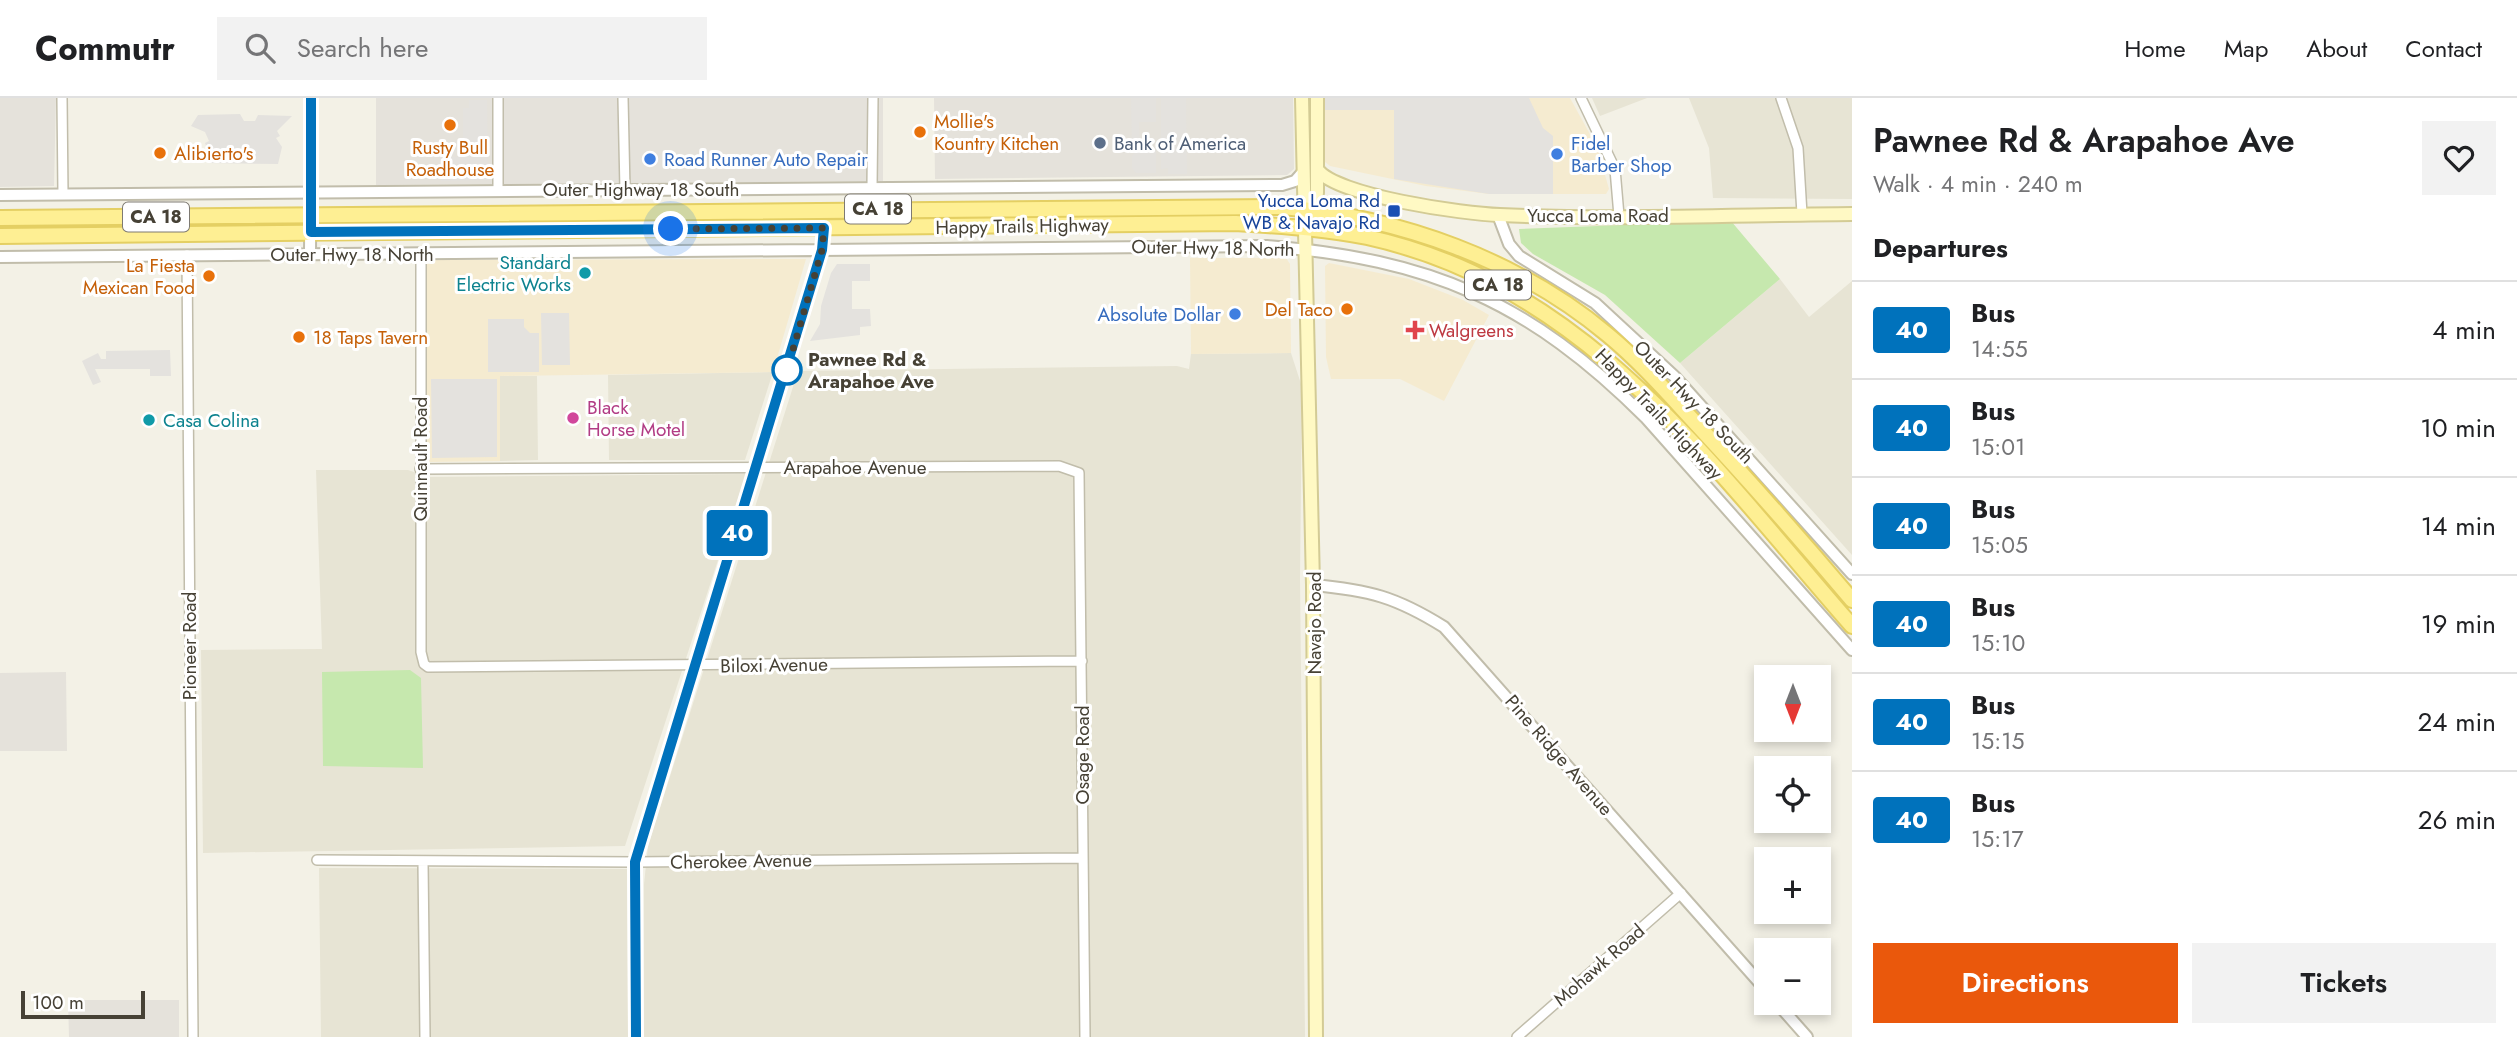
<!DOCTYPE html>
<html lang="en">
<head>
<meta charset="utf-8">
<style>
  :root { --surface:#fff; --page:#f2f2f2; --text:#202124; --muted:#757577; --line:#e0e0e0; --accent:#ea580c }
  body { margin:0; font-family:Jost,sans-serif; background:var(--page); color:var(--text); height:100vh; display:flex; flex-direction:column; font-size:26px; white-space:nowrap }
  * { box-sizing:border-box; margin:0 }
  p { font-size:23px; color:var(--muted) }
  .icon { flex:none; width:38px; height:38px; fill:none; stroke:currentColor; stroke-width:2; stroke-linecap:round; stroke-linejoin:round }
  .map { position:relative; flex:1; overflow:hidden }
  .drawer { display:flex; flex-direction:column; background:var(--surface); width:665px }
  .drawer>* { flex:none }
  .badge { padding:0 14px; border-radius:5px; font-size:24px; line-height:46px }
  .needle { width:46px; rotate:180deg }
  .buttons { position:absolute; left:1754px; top:567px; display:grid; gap:14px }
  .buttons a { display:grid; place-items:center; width:77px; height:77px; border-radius:0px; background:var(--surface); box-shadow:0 4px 10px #0003; font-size:35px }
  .scale { position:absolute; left:21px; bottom:18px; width:124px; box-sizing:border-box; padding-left:7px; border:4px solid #464135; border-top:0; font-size:19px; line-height:24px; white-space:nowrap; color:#464135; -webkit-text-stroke:5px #fff; paint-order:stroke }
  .you { position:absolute; width:35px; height:35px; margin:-18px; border:5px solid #fff; border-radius:50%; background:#1a73e8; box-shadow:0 0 0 10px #1a73e833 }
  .map>.badge { position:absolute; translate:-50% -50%; box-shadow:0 0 0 4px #fff }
  h2 { padding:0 21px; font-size:26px; line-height:63px }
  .round { display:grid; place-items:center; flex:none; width:74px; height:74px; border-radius:0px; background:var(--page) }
  .headline { display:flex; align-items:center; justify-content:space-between; height:119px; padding:0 21px }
  h1 { font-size:33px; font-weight:600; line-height:52px }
  .cta { display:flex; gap:14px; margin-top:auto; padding:14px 21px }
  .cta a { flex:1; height:80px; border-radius:0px; background:var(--accent); color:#fff; font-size:28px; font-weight:600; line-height:80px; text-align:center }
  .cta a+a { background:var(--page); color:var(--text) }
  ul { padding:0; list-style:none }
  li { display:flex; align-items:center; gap:21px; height:98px; padding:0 21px; border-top:2px solid var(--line) }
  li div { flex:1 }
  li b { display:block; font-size:26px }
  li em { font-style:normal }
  li .badge { min-width:77px; font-weight:700; text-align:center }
  header { display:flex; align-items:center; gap:42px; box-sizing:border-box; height:98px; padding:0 35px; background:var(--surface); border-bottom:2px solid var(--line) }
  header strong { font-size:33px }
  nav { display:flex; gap:38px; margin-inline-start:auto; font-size:24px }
  .search { width:490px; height:63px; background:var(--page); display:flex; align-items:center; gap:18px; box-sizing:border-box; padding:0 24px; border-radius:0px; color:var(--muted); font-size:26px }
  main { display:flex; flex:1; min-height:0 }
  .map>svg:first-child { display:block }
  .residential { fill:#e7e4d4 }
  .commercial { fill:#f5ebd0 }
  .industrial { fill:#e5e2db }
  .green { fill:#c6e8ae }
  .parking { fill:#e4e2de }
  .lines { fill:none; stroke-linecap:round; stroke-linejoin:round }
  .minor-casing { stroke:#c1bdab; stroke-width:12 }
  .tertiary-casing { stroke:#c1bdab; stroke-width:14 }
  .secondary-casing { stroke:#d3cb95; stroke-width:16 }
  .primary-casing { stroke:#e4cf63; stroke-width:18 }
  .minor { stroke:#fff; stroke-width:9 }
  .tertiary { stroke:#fff; stroke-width:10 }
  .secondary { stroke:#fff9c4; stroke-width:12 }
  .primary { stroke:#feef93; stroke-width:14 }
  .line-casing { stroke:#fff; stroke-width:16 }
  .line { stroke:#0072bc; stroke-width:10 }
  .walk { stroke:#464135; stroke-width:7; stroke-dasharray:0 12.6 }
  .food-dot { fill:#e8710a; stroke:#fff; stroke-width:2.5 }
  .service-dot { fill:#5c6f8a; stroke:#fff; stroke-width:2.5 }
  .shop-dot { fill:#3f7fe0; stroke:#fff; stroke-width:2.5 }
  .transit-dot { fill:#1a4fb4; stroke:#fff; stroke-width:2.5 }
  .culture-dot { fill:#0f9aa8; stroke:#fff; stroke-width:2.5 }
  .health-dot { fill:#e0444e; stroke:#fff; stroke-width:2.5 }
  .stop-dot { fill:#fff; stroke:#0072bc; stroke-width:3.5 }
  .hotel-dot { fill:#d1479c; stroke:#fff; stroke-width:2.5 }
  .labels { text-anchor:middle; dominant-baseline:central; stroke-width:6; stroke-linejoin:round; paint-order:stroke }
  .shield { fill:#fff; stroke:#7e7a72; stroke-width:2 }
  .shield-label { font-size:18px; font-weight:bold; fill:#464135 }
  .food-label { font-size:19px; fill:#c56008; stroke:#fff; text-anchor:start }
  .service-label { font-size:19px; fill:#4e5e75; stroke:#fff; text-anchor:start }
  .shop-label { font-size:19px; fill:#366cbe; stroke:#fff; text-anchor:start }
  .street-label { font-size:19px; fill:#464135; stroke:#fff }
  .transit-label { font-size:19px; fill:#164399; stroke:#fff; text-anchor:end }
  .culture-label { font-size:19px; fill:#0d838f; stroke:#fff; text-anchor:end }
  .health-label { font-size:19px; fill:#be3a42; stroke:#fff; text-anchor:start }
  .stop-label { font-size:19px; font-weight:bold; fill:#464135; stroke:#fff; text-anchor:start }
  .hotel-label { font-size:19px; fill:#b23c85; stroke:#fff; text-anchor:start }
</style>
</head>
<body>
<header>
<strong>Commutr</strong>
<div class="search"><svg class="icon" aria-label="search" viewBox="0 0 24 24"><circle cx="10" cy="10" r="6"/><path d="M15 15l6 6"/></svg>Search here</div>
<nav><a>Home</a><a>Map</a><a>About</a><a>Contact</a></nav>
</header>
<main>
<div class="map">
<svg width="1852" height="939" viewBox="0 0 1852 939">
  <rect width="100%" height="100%" fill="#f3f1e6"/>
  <path class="residential" d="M1592 0H1647L1600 18Z
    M1689 0H1852V101L1713 100 1709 50Z
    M1780 181 1809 219 1852 183V457L1680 265Z
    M1291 255 1302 289 1300 481 1305 939H644V786L648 748 798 273 1177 268 1189 271 1191 256Z
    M773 274 745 362H609L608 277Z
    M500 278H537L538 362 500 363Z
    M316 372H408L429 379 746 376 625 748 203 755 201 552 322 551Z
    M319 770 627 771 628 939H321Z"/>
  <path class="commercial" d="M1325 0H1570L1597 49 1609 91 1606 96H1489L1426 88 1330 68 1325 64Z
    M1190 160H1286L1290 166 1291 255 1191 256Z
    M806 161 773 274 500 278V363L426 364 425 162Z
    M1329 165 1409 181 1463 202 1489 217 1444 303 1400 281H1331L1326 259 1325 168Z"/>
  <path class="industrial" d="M0 0H56L54 88 0 89Z
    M376 0H494V86L376 87Z
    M503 0H883V83L503 86Z
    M934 0H1293L1294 71 1287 77 935 81Z
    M66 574 67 653H0V575Z
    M179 902V939H69L68 902Z"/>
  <path class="green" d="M1731 123 1780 181 1680 265 1605 197 1533 156 1521 145 1519 131Z
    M410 572 421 580 423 670 323 668 322 574Z"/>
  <path class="parking" d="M1131 0H1156V24H1139L1140 52H1156V75H1136L1132 70V58L1136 53 1132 52Z
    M1161 0H1186L1187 76H1168V70L1161 71Z
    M1325 0H1529L1543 30 1553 38V96H1489L1394 81V12H1325Z
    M469 2H487L488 82 441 83 440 59H463V10H469Z
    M240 16 244 23H255L258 17 292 18 277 33 280 38 276 40 282 49 278 66 208 65 211 60 205 45 209 43 205 34 191 28 198 17Z
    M837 166H870V183H852V211H870L871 228 860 229V237L810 243 820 226 821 208 831 175Z
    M541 215H569L570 267H542Z
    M488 221H524V229L530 235H539V274H488Z
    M170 252 171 278H150V271H95L101 284 93 287 82 263 98 255 101 261H106V253Z
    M431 281H497V359L432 360Z"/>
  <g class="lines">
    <defs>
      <path id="minor" d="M62 0 63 96
        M623 0 625 92
        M1581 0 1615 71 1619 118
        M1781 0 1798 50 1802 116
        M872 89 873 0
        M498 92V0
        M421 155V554L424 566 428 569 1082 563
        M187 157 193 939
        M420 371 1059 368 1079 375 1085 939
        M317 762 635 764 1082 760
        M423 764 425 939
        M1517 939 1681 795"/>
      <path id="tertiary" d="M0 97 1282 87 1295 83 1303 74
        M1498 117 1509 146 1519 158 1595 205 1675 279 1852 476
        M310 156 311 0
        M0 159 1267 148C1430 161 1529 203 1646 320L1852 552
        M1313 487C1369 492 1396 499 1444 529L1766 892
        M1777 905 1807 939
        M636 939 635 764 822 152 824 130"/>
      <path id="secondary" d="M1302 0 1313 487 1316 939
        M1317 71C1335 98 1465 116 1500 117 1617 122 1735 117 1852 116
        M1307 111 1317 95V0"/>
      <path id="primary" d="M0 120 1283 109C1401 120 1517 161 1608 237 1643 266 1671 299 1701 331 1753 387 1803 444 1852 502
        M0 138 1236 125C1280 128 1323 130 1367 139 1587 187 1712 368 1852 528"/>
    </defs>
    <use href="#minor" class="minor-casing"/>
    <use href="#tertiary" class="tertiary-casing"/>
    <use href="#secondary" class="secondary-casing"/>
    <use href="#primary" class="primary-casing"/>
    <use href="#minor" class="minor"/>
    <use href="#tertiary" class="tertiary"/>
    <use href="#secondary" class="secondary"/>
    <use href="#primary" class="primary"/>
  </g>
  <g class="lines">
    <defs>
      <path id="line" d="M311 0V134L824 130 822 152 635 764 636 939"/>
    </defs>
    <use href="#line" class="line-casing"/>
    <use href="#line" class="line"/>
    <path class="walk" d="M671 131 824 130 822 152 787 272"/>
  </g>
  <g class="food-dot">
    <circle cx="450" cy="27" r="7"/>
    <circle cx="920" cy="34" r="7"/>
    <circle cx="160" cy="55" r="7"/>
    <circle cx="209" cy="178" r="7"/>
    <circle cx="1347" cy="211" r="7"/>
    <circle cx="299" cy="239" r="7"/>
  </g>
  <circle class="service-dot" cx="1100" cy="45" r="7"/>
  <g class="shop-dot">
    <circle cx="1557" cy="56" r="7"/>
    <circle cx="650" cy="61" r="7"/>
    <circle cx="1235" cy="216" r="7"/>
  </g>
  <rect class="transit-dot" x="1387" y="106" width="14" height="14" rx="3.5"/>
  <g class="culture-dot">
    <circle cx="585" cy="175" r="7"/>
    <circle cx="149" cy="322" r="7"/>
  </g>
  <path class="health-dot" d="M1411.5 221.5h7v7h7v7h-7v7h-7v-7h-7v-7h7z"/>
  <circle class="stop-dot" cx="787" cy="272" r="14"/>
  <circle class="hotel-dot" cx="573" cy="320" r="7"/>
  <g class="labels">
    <g class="shield">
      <rect x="845" y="96.5" width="66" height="29" rx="5"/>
      <rect x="123" y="104.5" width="66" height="29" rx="5"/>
      <rect x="1465" y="172.5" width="66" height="29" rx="5"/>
    </g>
    <g class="shield-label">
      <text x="878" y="111">CA 18</text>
      <text x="156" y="119">CA 18</text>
      <text x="1498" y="187">CA 18</text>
    </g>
    <g class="food-label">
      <text x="934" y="23">Mollie's<tspan x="934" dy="22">Kountry Kitchen</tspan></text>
      <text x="450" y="49" text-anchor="middle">Rusty Bull<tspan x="450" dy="22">Roadhouse</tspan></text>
      <text x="174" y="55">Alibierto's</text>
      <text x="195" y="167" text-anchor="end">La Fiesta<tspan x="195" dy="22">Mexican Food</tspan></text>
      <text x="1333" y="211" text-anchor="end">Del Taco</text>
      <text x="313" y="239">18 Taps Tavern</text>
    </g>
    <g class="service-label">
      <text x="1114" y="45">Bank of America</text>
    </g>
    <g class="shop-label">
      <text x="1571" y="45">Fidel<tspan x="1571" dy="22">Barber Shop</tspan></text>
      <text x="664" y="61">Road Runner Auto Repair</text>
      <text x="1221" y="216" text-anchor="end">Absolute Dollar</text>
    </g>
    <g class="street-label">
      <text x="641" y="91">Outer Highway 18 South</text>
      <text x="1598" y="117">Yucca Loma Road</text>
      <text transform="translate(1022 128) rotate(-1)">Happy Trails Highway</text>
      <text transform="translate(1213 150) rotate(1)">Outer Hwy 18 North</text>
      <text x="352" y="156">Outer Hwy 18 North</text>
      <text transform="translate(1694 304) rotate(46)">Outer Hwy 18 South</text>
      <text transform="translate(1659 316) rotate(46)">Happy Trails Highway</text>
      <text transform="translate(420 361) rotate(-90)">Quinnault Road</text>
      <text x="855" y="369">Arapahoe Avenue</text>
      <text transform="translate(1314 525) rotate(-90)">Navajo Road</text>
      <text transform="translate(189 548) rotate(-90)">Pioneer Road</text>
      <text transform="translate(774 567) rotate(-1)">Biloxi Avenue</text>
      <text transform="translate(1082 657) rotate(-90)">Osage Road</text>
      <text transform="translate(1559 657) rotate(49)">Pine Ridge Avenue</text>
      <text transform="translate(741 763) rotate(-1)">Cherokee Avenue</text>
      <text transform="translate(1599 867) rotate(-41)">Mohawk Road</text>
    </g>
    <g class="transit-label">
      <text x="1380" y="102">Yucca Loma Rd<tspan x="1380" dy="22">WB &amp; Navajo Rd</tspan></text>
    </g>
    <g class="culture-label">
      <text x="571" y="164">Standard<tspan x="571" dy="22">Electric Works</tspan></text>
      <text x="163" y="322" text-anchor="start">Casa Colina</text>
    </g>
    <g class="health-label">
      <text x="1429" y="232">Walgreens</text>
    </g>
    <g class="stop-label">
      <text x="808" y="261">Pawnee Rd &amp;<tspan x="808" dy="22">Arapahoe Ave</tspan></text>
    </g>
    <g class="hotel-label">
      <text x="587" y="309">Black<tspan x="587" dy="22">Horse Motel</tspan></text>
    </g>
  </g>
</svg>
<div class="buttons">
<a><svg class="needle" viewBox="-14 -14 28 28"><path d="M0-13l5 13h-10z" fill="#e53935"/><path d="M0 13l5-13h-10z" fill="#757577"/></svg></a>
<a><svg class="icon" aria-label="locate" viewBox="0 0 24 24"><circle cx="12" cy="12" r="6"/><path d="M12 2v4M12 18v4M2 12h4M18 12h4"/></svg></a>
<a>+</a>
<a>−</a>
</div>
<div class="scale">100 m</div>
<div class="you" style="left:671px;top:131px"></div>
<b class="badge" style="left:737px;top:435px;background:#0072bc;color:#fff">40</b>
</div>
<section class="drawer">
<div class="headline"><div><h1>Pawnee Rd &amp; Arapahoe Ave</h1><p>Walk · 4 min · 240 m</p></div><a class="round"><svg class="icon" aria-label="heart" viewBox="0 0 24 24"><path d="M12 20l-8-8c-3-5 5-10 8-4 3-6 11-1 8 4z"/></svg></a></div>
<h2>Departures</h2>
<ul>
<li><span class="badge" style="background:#0072bc;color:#fff">40</span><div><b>Bus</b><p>14:55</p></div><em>4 min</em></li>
<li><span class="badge" style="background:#0072bc;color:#fff">40</span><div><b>Bus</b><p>15:01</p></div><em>10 min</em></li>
<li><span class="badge" style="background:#0072bc;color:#fff">40</span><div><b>Bus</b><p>15:05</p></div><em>14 min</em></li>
<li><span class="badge" style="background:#0072bc;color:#fff">40</span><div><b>Bus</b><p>15:10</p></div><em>19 min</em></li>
<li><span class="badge" style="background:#0072bc;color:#fff">40</span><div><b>Bus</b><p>15:15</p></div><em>24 min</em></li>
<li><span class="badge" style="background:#0072bc;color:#fff">40</span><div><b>Bus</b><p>15:17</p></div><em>26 min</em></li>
</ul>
<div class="cta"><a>Directions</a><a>Tickets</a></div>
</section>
</main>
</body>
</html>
